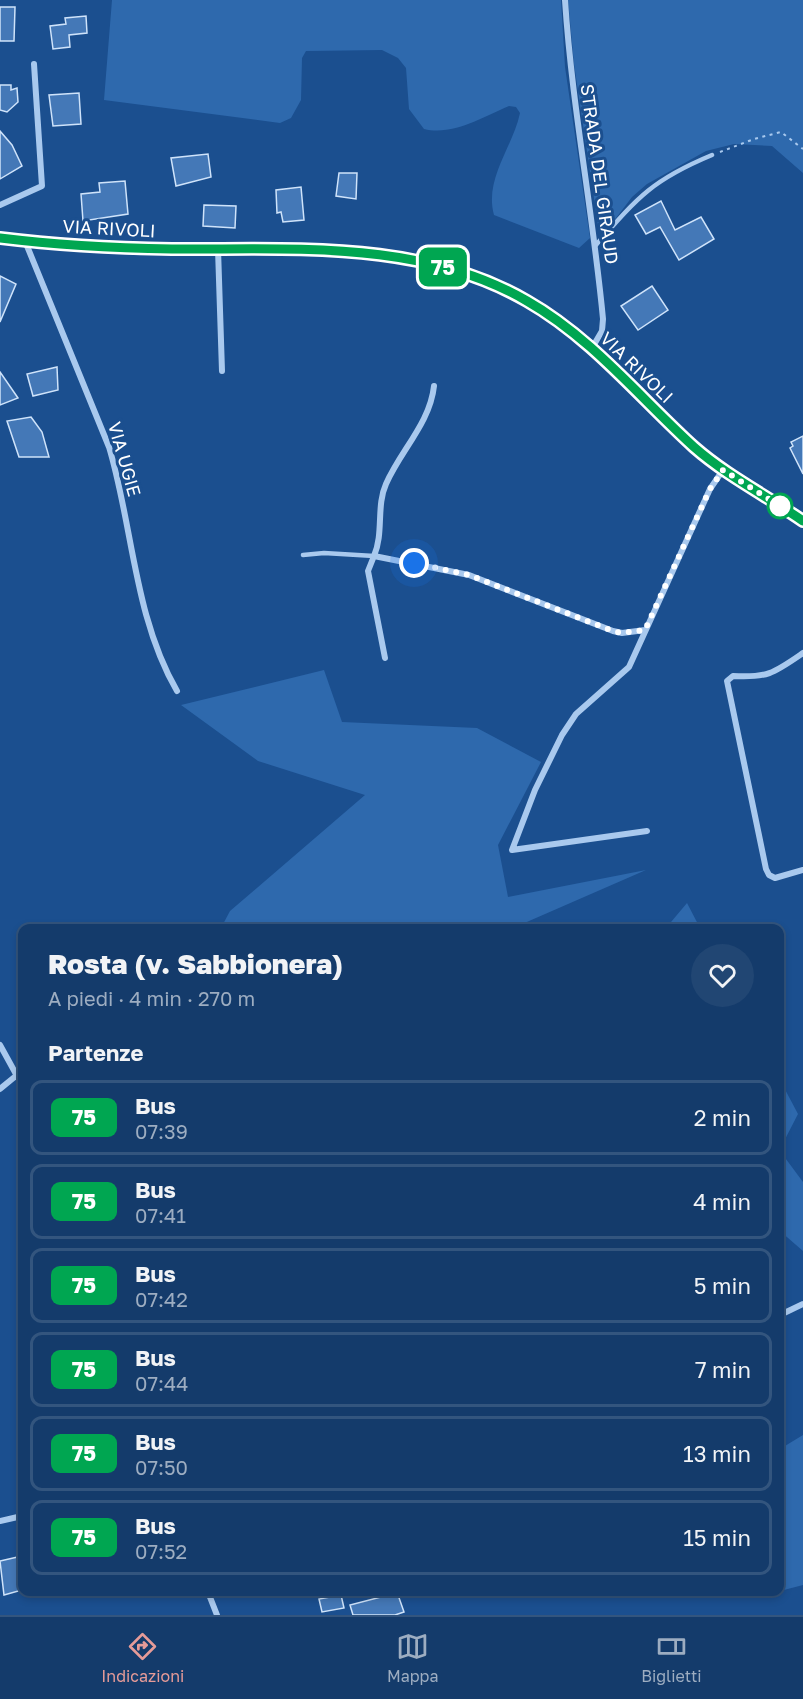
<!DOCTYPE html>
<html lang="it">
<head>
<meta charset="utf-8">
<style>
  :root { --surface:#143b6b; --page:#214673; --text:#f1f3f6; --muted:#9dadc1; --line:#33557e; --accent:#e69b98 }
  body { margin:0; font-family:"Golos Text",sans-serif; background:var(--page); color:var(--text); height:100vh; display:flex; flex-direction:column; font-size:22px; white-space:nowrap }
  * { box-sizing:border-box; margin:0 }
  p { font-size:20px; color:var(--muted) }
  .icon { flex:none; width:33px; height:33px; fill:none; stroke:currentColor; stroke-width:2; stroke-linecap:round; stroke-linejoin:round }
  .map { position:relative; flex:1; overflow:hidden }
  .side { position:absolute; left:18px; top:924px; width:766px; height:672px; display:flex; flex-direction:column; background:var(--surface); border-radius:12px; box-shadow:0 3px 9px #0003,0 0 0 2px var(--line) }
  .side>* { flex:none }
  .badge { padding:0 12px; border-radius:9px; font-size:21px; line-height:39px }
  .you { position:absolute; width:30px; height:30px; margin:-15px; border:4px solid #fff; border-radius:50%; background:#1a73e8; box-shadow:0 0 0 9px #1a73e833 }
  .map>.badge { position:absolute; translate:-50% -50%; box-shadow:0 0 0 3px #fff }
  h2 { padding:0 30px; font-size:22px; line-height:54px }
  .round { display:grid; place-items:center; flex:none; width:63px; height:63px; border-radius:32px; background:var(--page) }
  .summary { display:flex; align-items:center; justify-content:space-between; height:102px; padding:0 30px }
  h1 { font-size:28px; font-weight:800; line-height:45px }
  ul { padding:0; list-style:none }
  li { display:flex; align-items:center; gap:18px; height:75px; margin:0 12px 9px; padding:0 18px; border:3px solid var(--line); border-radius:12px }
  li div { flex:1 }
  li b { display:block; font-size:22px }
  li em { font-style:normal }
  li .badge { min-width:66px; font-weight:700; text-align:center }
  .tabs { display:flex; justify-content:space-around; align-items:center; height:84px; border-top:2px solid var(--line); background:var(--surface); font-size:16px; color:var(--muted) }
  .tabs a { display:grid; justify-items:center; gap:3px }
  .tabs .current { color:var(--accent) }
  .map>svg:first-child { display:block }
  .green { fill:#2e69ad }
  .building { fill:#4478b7; stroke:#cfe3fa; stroke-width:1.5 }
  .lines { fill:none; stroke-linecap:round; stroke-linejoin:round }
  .path { stroke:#a9c9ee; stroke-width:2; stroke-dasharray:3 4.5; stroke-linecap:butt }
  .lane { stroke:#a9c9ee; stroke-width:4.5 }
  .street { stroke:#a9c9ee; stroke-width:6 }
  .secondary { stroke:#d6e6fa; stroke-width:12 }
  .line-casing { stroke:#fff; stroke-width:14 }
  .line { stroke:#00a651; stroke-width:9 }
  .walk { stroke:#fff; stroke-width:6; stroke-dasharray:0 10.8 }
  .stop-dot { fill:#fff; stroke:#00a651; stroke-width:3 }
  .labels { text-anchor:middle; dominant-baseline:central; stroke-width:6; stroke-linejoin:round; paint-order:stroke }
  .street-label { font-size:18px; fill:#fff; stroke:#1b4f8f }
</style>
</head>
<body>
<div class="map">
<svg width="803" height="1615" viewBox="0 0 803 1615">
  <rect width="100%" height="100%" fill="#1b4f8f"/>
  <path class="green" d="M112 0H561L565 67 590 238 579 248 494 215C484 179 513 147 520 113L516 107 509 106C483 117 453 136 424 129L409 109 406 68 398 58 382 50 306 51 302 58 301 100 291 118 280 123 104 100Z
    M568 0H803V173L772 146 734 144 706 151 647 184 632 197 610 226 599 232 574 64Z
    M324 670 342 722 477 728 541 762 498 845 508 897 646 870 513 928H221L230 911 365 795 258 761 181 705Z
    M687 903 700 928H666Z
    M780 1080 798 1114 780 1149Z
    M780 1151 803 1182V1251L780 1231Z
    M803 1435V1585L780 1591V1449Z"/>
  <path class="building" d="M0 7H15L14 41H0Z
    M86 16 87 33 69 35 70 47 53 49 50 26 66 24 65 18Z
    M0 85H11V90L17 88 18 102 7 112 0 110Z
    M79 93 81 124 53 126 49 95Z
    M0 131 12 145 22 166 0 179Z
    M208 154 211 177 176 186 171 158Z
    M339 173H357L356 199 336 196Z
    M125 181 128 214 83 221 81 194 100 192 99 183Z
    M301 187 304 220 283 222 281 212 277 213 276 190Z
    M661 201 675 230 701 217 714 239 679 260 660 227 646 234 635 215Z
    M204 205 236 206 235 228 203 226Z
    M0 276 16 284 0 322Z
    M652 286 668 310 638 330 621 306Z
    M57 367 58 390 33 396 27 374Z
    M0 372 18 398 0 405Z
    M31 417 42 432 49 457H19L7 421Z
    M803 436V474L790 448 793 446 791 442Z
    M22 1556V1590L4 1595 0 1561Z
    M379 1592H397L404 1612 395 1615H353L350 1605 381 1597Z
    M341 1595 344 1608 322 1612 319 1599Z"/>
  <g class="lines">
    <path class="path" d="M720 152 754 139 781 132 803 149"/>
    <path class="lane" d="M596 245C638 197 652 180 712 155
      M303 555 324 553 374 556"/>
    <path class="street" d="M565 0C572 107 593 212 603 319L602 331 592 348
      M0 205 42 186 34 64
      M25 241 109 447C133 527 134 617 177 691
      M218 249 222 371
      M374 556C384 533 376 506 386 484 401 450 430 423 434 386
      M803 653C774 673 768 678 733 676L727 681 766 869 769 875 775 878 803 870
      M385 658 368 571 374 556 469 575 613 631 622 633 645 630
      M647 831 512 850 535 790 562 735 576 714 629 667 710 489 723 470
      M0 1045 22 1085
      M0 1089 17 1075
      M780 1315 803 1304
      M0 1521 22 1516
      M208 1592 217 1615"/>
    <path class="secondary" d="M0 238C61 245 120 248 181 249 297 250 424 240 527 301 592 338 639 398 694 447 727 476 767 496 803 521"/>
  </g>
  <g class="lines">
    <defs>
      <path id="line" d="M0 238C57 245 114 248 172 249 290 250 421 239 527 301 592 338 640 398 694 447 727 476 767 496 803 521"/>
    </defs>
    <use href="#line" class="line-casing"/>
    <use href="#line" class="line"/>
    <path class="walk" d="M414 563 469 575 613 631 622 633 645 630 710 489 723 470 780 506"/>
  </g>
  <circle class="stop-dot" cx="780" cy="506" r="12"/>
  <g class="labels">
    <g class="street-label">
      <text transform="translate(600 174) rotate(82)">STRADA DEL GIRAUD</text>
      <text transform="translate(109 228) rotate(3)">VIA RIVOLI</text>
      <text transform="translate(637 367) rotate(44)">VIA RIVOLI</text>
      <text transform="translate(125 459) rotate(74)">VIA UGIE</text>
    </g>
  </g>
</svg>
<div class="you" style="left:414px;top:563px"></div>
<b class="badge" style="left:443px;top:267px;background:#00a651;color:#fff">75</b>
<section class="side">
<div class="summary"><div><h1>Rosta (v. Sabbionera)</h1><p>A piedi · 4 min · 270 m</p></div><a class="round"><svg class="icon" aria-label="heart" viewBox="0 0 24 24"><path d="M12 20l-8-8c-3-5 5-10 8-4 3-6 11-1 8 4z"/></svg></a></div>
<h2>Partenze</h2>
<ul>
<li><span class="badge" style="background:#00a651;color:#fff">75</span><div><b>Bus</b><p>07:39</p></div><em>2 min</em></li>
<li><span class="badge" style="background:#00a651;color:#fff">75</span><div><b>Bus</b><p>07:41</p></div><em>4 min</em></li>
<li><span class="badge" style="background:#00a651;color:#fff">75</span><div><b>Bus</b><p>07:42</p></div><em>5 min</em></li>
<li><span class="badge" style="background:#00a651;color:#fff">75</span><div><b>Bus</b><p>07:44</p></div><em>7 min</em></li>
<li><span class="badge" style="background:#00a651;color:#fff">75</span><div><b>Bus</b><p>07:50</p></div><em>13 min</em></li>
<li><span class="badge" style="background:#00a651;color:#fff">75</span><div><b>Bus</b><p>07:52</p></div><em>15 min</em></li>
</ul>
</section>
</div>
<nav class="tabs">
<a class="current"><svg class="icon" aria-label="directions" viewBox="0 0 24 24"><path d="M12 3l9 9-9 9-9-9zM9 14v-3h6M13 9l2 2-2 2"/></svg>Indicazioni</a>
<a><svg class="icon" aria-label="map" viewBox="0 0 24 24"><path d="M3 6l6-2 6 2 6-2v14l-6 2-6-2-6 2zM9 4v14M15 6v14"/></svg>Mappa</a>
<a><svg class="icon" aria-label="tickets" viewBox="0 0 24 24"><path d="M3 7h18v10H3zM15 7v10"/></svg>Biglietti</a>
</nav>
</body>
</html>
